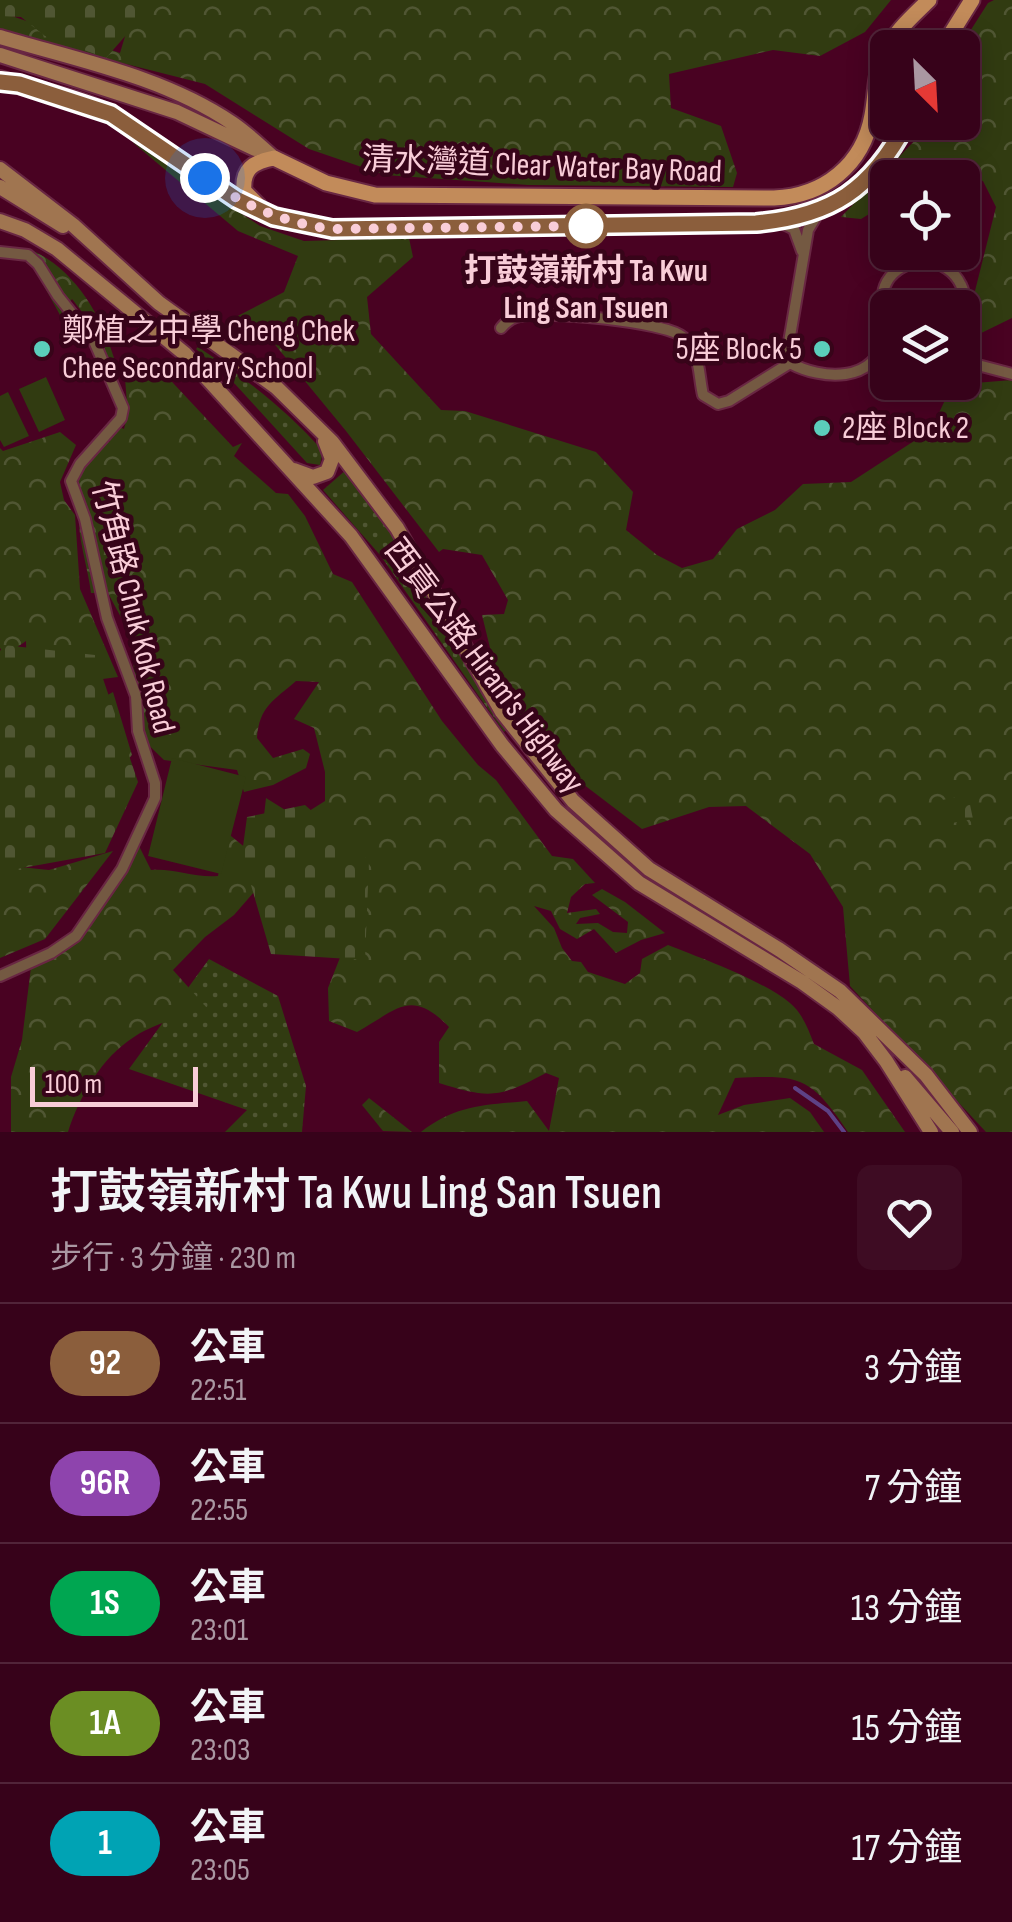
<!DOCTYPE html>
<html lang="zh-TW">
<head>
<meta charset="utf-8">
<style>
  :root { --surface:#37021a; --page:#3e0c23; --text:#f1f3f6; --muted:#aa97a2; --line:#512439 }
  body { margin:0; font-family:"Sofia Sans Condensed","Noto Sans TC",sans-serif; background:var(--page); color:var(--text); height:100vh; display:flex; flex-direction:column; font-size:38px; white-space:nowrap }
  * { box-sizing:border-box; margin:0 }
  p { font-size:32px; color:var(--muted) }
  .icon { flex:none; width:55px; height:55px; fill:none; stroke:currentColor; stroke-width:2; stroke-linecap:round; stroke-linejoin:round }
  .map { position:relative; height:1132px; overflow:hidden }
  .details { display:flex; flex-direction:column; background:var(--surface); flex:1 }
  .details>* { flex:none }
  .badge { padding:0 20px; border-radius:32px; font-size:35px; line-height:65px }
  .needle { width:65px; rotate:156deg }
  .tools { position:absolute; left:870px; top:30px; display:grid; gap:20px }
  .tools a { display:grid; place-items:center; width:110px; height:110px; border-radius:15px; background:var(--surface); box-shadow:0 5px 25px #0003,0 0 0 2px var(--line); font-size:50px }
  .scale { position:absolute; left:30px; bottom:25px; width:168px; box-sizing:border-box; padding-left:10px; border:5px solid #f9cdd8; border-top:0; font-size:28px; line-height:35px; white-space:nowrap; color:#f9cdd8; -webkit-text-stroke:8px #370419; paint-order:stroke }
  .you { position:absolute; width:50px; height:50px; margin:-25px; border:8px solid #fff; border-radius:50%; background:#1a73e8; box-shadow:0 0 0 15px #1a73e833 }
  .map>.badge { position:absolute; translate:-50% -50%; box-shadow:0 0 0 5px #fff }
  .round { display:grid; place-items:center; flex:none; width:105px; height:105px; border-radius:15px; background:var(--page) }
  .headline { display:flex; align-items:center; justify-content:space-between; height:170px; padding:0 50px }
  h1 { font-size:48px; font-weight:600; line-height:75px }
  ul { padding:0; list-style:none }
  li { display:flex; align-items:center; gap:30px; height:120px; padding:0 50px; border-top:2px solid var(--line) }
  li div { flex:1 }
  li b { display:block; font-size:38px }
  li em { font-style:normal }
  li .badge { min-width:110px; font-weight:700; text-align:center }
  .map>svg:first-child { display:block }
  .grass { fill:url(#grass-dots) }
  .forest { fill:url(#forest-crowns) }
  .cemetery { fill:url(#cemetery-stones) }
  .pitch { fill:#313b11 }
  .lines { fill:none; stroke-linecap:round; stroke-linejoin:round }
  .stream { stroke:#5d4185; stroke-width:4 }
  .street-casing { stroke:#692743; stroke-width:14 }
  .secondary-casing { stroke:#692743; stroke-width:18 }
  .primary-casing { stroke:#692743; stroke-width:19 }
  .street { stroke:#745942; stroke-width:10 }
  .secondary { stroke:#a07550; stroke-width:14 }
  .primary { stroke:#c28b5a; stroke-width:15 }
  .line-casing { stroke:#fff; stroke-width:22 }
  .line { stroke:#8b5e3c; stroke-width:15 }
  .walk { stroke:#f9cdd8; stroke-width:10; stroke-dasharray:0 18 }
  .stop-dot { fill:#fff; stroke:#8b5e3c; stroke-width:5 }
  .poi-dot { fill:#5bcebb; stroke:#370419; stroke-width:4 }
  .labels { text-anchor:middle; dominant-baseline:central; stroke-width:9; stroke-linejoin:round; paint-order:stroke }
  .street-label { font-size:32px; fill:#f9cdd8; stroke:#370419 }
  .stop-label { font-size:32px; font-weight:bold; fill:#f9cdd8; stroke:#370419 }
  .poi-label { font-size:32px; fill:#f9cdd8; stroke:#370419; text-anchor:start }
</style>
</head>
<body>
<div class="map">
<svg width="1012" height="1132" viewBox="0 0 1012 1132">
  <defs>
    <pattern id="grass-dots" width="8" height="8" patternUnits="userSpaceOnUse" patternTransform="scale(2.5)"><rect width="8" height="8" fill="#313b11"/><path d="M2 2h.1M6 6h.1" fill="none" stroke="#505633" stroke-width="1.8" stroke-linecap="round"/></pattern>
    <pattern id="forest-crowns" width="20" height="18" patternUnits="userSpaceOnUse" patternTransform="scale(2.5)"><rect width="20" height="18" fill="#313b11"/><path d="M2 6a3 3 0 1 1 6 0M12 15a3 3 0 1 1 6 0" fill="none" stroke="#505633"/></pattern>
    <pattern id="cemetery-stones" width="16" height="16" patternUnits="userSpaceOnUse" patternTransform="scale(2.5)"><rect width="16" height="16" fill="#313b11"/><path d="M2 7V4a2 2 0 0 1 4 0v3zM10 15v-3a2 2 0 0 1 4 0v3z" fill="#505633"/></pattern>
  </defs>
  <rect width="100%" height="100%" fill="#490222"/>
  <path class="grass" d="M198 347C244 377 286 409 323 451L320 465 307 463 235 384 196 349Z
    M347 469C410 550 450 644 506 730L504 732 380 555 323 490Z
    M209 959 278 996 306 1086 302 1132H225L247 1110 129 1069Z"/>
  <path class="forest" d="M122 0H891L865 32 820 56 773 50 669 74 671 108 721 126 737 173 733 187 528 185 385 175 309 149 205 84 63 48 0 28V12L120 53 129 23Z
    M994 0H1012V318L973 337 970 311 996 207 983 181 941 170 929 177 888 178 887 203 861 219 841 217 923 132 926 123 962 122 960 47 988 3Z
    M131 141 260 226 304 241 409 238 413 257 367 297 371 334 441 410 465 411 596 452 633 492 626 530 657 555 682 568 713 559 737 529 775 510 803 484 851 482 931 430 953 383 962 382 963 376 975 383 1012 380V1132H986L850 986 843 907 810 854 746 806 709 807 642 829 579 781 501 693 482 615 504 614 508 600 482 555 443 549 439 552 346 431 267 335 228 321 284 292 298 256 238 231Z
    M29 249C73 267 101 314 114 358L108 357 92 325 72 299 60 315 44 286 54 283 41 261Z
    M141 358 137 376 159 368 233 447 242 443 234 456 276 493 288 494 305 516 333 574 352 582 442 721 478 765 496 780 552 856 573 859 595 883 585 884 571 897 567 913 596 909 600 914 580 918 576 924 598 923 613 932 627 933 628 922 592 895 602 889 625 902 665 933 641 940 616 953 594 929 577 939 560 929 551 911 534 906 554 928 562 948 572 961 581 962 588 972 625 984 640 973 642 959 668 945C703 959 762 980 790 1003 803 1014 808 1029 814 1044L862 1070 905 1132H848C810 1076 801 1075 735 1078L718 1115 744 1105 790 1098 810 1112 824 1132H421C455 1105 485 1105 527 1101L549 1131 559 1078 546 1073C499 1098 490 1099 439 1083V1042L449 1027C411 988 398 1009 357 1032L329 1021 328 988 343 950 261 842 266 798 298 818 325 801V772L314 728 294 719 319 682 296 681C274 700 259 707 257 738L273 758 303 749 310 754 306 768 273 785 244 792 237 770 164 760 132 729 143 710 134 673 132 638 108 593H91C88 568 80 547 79 522L82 519 74 463 94 442H110L108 422 124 429C131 404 123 385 125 360Z
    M60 432 76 445 60 482 64 500 75 515 80 589 118 677 87 681 88 706 113 692 132 755 121 767 27 678 26 641 6 655 0 648V448L3 451Z
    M226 832 263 862 268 876 234 915 205 937 173 970 207 1008C184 1017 154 1023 134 1037 102 1057 79 1097 68 1132H11V1077L22 1040 31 967 93 916 138 844 151 870C174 868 194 878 218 876Z
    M113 851 45 939 0 958V865L49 870Z
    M369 1098 412 1132 383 1131 362 1105Z"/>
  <path class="cemetery" d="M0 0H143L149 9 106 58 45 36 21 17 0 16Z
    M4 645 95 655 138 782 105 853 0 872V651Z
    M968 795 973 819 942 825 937 801Z
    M305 805 369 861 365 960 271 954 242 854 247 817Z"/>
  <path class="pitch" d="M46 377 65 420 39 432 19 389Z
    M8 392 29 436 4 447 0 440V396Z
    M172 758 246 777 221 874 148 856Z"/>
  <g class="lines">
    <path class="stream" d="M795 1088 828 1111 844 1132"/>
    <defs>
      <path id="street" d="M777 221 794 229 802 251
        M0 252 28 255 38 264 58 296 94 341 123 408 121 418 80 464 71 481 85 519 107 618 136 696 138 731 155 783V798L122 869 76 936 51 953 0 976
        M501 328C507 321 512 317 520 316 546 311 664 321 683 337 701 353 698 373 703 395L718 404 729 401 790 363
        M962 350 974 364 1012 374
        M790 363C821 380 876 384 884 337 888 316 875 296 890 277 909 254 948 257 961 285 967 297 964 310 962 323
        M790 363 788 348 808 230 820 210"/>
      <path id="secondary" d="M0 37C78 60 164 77 232 123 247 133 260 146 274 158
        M0 55 177 112 255 149
        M0 78 19 84
        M0 169 73 225 159 303 276 387 332 442 397 528 502 712 573 801 649 869 780 950 840 991 926 1075 970 1132
        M0 187 63 226
        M0 221 25 230 57 249 185 354 351 536 502 745 556 810 639 883 802 982 838 1008 864 1032 886 1061 931 1132
        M294 470 313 477 327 472 332 459 325 441
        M905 1077 952 1132"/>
      <path id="primary" d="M942 48 972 0
        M19 84C50 93 87 99 114 116 190 162 238 217 332 229L756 223C831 216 872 190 907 122
        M259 206 244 191C242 169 253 162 274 158L326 183 375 195 774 198C824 196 863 165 872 115 876 94 875 74 884 54 894 32 913 16 929 0"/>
    </defs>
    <use href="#street" class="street-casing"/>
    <use href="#secondary" class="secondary-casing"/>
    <use href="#primary" class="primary-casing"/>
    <use href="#street" class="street"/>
    <use href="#secondary" class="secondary"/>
    <use href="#primary" class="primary"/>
  </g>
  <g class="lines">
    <defs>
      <path id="line" d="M0 82 19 84 111 114 236 199 274 217 332 229 756 223C832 216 871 190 907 122"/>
    </defs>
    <use href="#line" class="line-casing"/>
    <use href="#line" class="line"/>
    <path class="walk" d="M205 178C245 206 284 223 332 229L586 226"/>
  </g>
  <circle class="stop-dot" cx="586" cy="226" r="20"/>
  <g class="poi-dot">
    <circle cx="42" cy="349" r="10"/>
    <circle cx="822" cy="349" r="10"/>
    <circle cx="822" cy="428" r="10"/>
  </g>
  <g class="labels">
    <g class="street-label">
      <text transform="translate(542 166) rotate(2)">清水灣道 Clear Water Bay Road</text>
      <text transform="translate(133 607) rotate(76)">竹角路 Chuk Kok Road</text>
      <text transform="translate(484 666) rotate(53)">西貢公路 Hiram's Highway</text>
    </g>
    <g class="stop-label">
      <text x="586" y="271">打鼓嶺新村 Ta Kwu<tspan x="586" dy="37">Ling San Tsuen</tspan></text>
    </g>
    <g class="poi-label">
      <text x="62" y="331">鄭植之中學 Cheng Chek<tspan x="62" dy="37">Chee Secondary School</tspan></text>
      <text x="802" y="349" text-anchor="end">5座 Block 5</text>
      <text x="842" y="428">2座 Block 2</text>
    </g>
  </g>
</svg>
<div class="tools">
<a><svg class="needle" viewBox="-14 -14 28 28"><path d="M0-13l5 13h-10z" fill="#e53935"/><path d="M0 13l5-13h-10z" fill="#aa97a2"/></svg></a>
<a><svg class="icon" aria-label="locate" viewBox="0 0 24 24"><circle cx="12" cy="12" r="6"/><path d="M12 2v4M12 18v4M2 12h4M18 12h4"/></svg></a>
<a><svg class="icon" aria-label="layers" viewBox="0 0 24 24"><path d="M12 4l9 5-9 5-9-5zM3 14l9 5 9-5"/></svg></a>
</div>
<div class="scale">100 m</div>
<div class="you" style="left:205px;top:178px"></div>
</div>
<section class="details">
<div class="headline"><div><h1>打鼓嶺新村 Ta Kwu Ling San Tsuen</h1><p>步行 · 3 分鐘 · 230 m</p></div><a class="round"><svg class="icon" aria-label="heart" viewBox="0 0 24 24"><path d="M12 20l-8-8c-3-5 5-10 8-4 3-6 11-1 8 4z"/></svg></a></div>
<ul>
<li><span class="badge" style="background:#8b5e3c;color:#fff">92</span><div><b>公車</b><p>22:51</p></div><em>3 分鐘</em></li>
<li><span class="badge" style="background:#8e44ad;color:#fff">96R</span><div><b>公車</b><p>22:55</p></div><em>7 分鐘</em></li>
<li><span class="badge" style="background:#00a651;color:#fff">1S</span><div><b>公車</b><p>23:01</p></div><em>13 分鐘</em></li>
<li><span class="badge" style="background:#6b8e23;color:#fff">1A</span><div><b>公車</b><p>23:03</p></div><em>15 分鐘</em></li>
<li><span class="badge" style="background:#00a3b4;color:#fff">1</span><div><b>公車</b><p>23:05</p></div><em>17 分鐘</em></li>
</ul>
</section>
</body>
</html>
